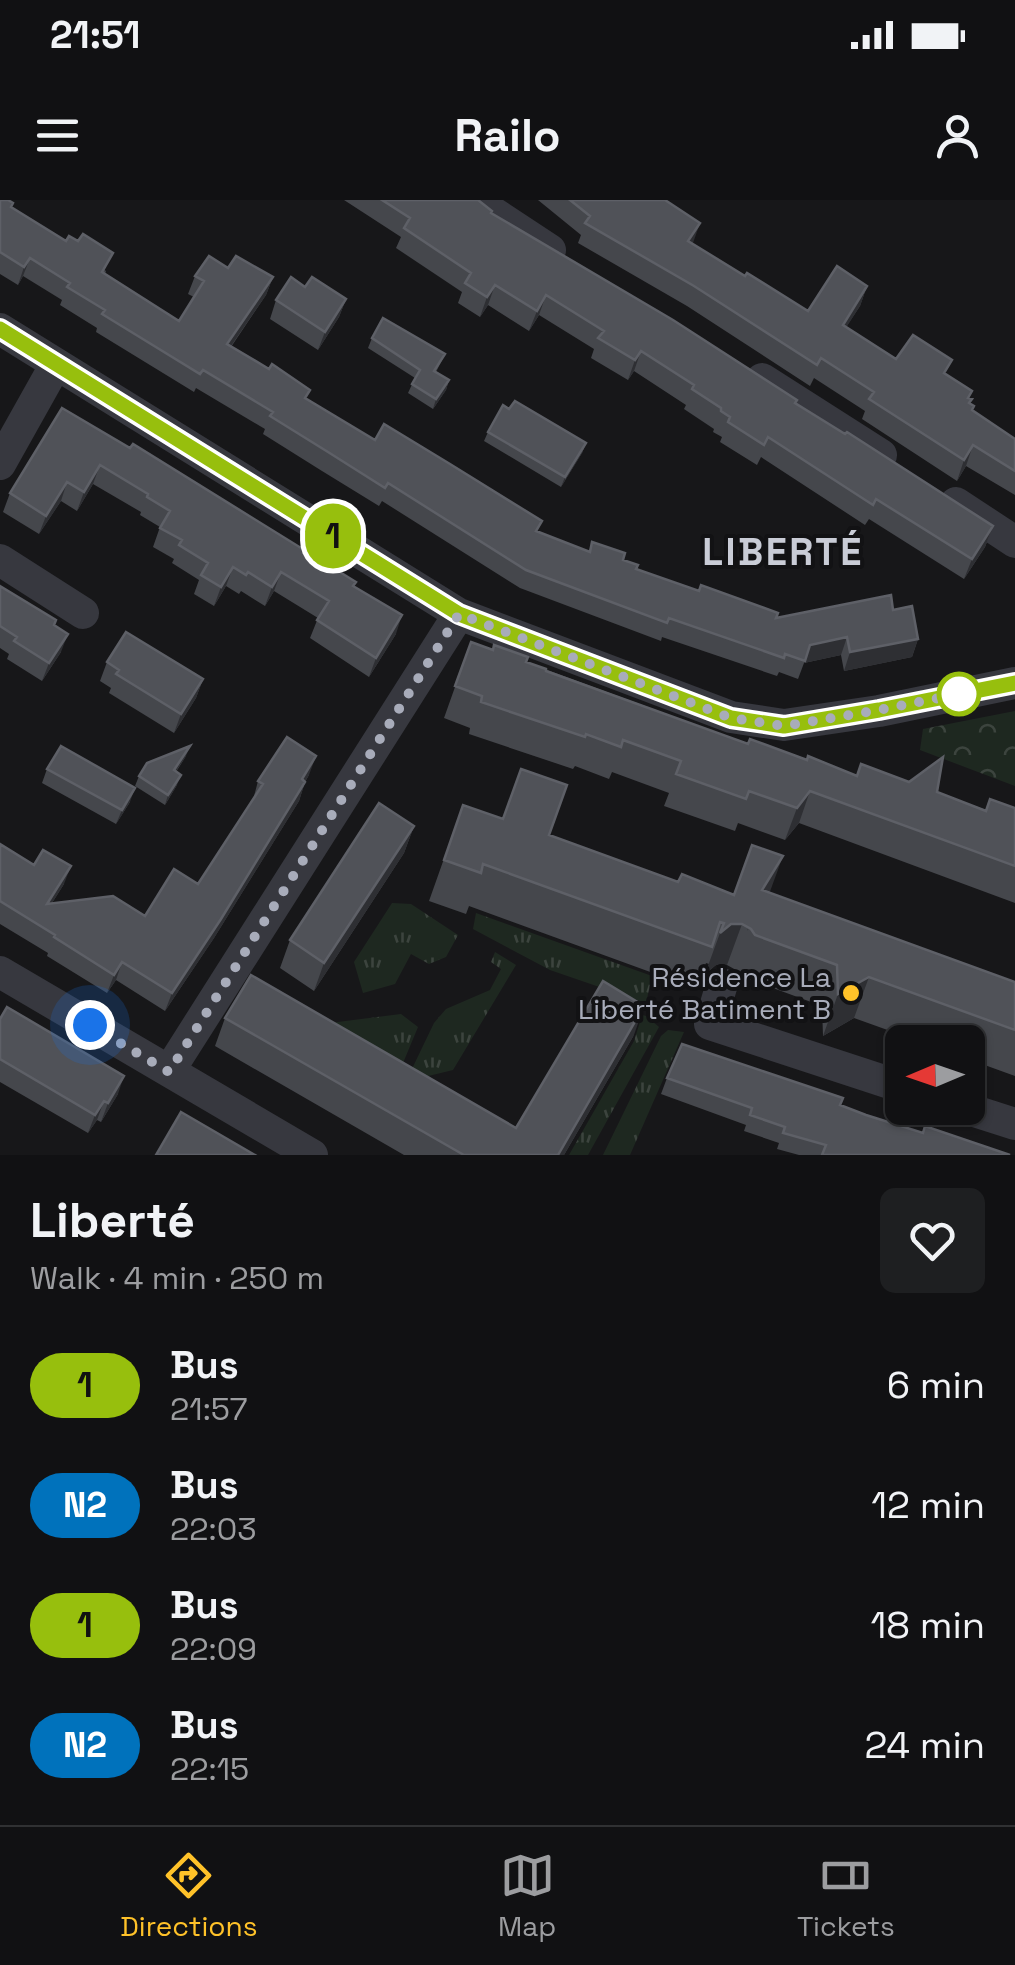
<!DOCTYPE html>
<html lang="en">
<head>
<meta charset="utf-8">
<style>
  :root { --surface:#111113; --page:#1e1f21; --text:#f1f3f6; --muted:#9c9da0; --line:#303133; --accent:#ffc229 }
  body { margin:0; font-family:"Space Grotesk",sans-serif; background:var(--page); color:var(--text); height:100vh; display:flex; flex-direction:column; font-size:38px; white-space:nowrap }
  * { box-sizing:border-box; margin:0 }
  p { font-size:32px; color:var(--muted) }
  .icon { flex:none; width:55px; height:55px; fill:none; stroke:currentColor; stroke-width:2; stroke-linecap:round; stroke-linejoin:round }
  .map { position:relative; height:955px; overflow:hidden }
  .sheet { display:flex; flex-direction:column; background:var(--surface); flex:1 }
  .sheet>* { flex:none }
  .badge { padding:0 20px; border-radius:32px; font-size:35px; line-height:65px }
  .needle { width:65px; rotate:268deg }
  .tools { position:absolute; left:885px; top:825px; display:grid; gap:20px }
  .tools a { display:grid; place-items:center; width:100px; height:100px; border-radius:15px; background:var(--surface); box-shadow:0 2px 8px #0004,0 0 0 2px var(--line); font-size:50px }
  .you { position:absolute; width:50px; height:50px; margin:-25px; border:8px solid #fff; border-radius:50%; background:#1a73e8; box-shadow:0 0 0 15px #1a73e833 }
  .map>.badge { position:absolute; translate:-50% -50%; box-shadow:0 0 0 5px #fff }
  .round { display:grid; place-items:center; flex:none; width:105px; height:105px; border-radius:15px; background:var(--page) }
  .headline { display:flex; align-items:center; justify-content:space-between; height:170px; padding:0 30px }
  h1 { font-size:48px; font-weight:700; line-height:75px }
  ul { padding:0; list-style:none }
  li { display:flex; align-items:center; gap:30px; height:120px; padding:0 30px }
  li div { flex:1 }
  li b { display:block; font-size:38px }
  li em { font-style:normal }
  li .badge { min-width:110px; font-weight:700; text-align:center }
  .status { display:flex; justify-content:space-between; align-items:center; height:70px; padding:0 50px; background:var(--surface); direction:ltr }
  .status svg { height:28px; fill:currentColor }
  header { display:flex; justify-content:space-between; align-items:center; height:130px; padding:0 30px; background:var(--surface); font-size:45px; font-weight:700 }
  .tabs { display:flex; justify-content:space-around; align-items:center; height:140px; border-top:2px solid var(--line); background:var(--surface); font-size:28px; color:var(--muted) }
  .tabs a { display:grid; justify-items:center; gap:5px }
  .tabs .current { color:var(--accent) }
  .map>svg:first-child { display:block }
  .grass { fill:url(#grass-tufts) }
  .forest { fill:url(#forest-crowns) }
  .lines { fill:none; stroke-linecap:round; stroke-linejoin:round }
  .minor { stroke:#37383f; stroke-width:32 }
  .wall { fill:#45474c }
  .shaded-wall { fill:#2e2f33 }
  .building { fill:#505258; stroke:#5e6067; stroke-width:2.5 }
  .line-casing { stroke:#fff; stroke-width:22 }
  .line { stroke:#97bf0d; stroke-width:15 }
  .walk { stroke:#a8acba; stroke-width:10; stroke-dasharray:0 18 }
  .stop-dot { fill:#fff; stroke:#97bf0d; stroke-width:5 }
  .poi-dot { fill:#ffc229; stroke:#121214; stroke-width:4 }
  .labels { text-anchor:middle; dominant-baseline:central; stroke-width:8; stroke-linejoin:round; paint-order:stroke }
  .poi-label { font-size:28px; fill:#a8acba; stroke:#121214; text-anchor:end }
  .district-label { font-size:38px; font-weight:bold; letter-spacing:2.5px; fill:#c9ccd6; stroke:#121214 }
</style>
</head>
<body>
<div class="status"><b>21:51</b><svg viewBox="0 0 49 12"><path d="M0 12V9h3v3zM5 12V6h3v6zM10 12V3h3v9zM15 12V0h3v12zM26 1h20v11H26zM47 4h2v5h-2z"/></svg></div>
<header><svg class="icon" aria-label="menu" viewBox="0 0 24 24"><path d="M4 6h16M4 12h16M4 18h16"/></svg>Railo<svg class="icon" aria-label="person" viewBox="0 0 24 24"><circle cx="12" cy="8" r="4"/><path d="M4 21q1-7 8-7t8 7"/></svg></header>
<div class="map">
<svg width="1015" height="955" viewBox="0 0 1015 955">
  <defs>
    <pattern id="grass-tufts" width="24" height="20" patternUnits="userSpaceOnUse" patternTransform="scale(2.5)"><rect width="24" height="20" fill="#1e2820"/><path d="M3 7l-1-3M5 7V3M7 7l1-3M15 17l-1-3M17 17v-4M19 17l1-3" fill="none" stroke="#3c443e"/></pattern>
    <pattern id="forest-crowns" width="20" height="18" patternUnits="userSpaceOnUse" patternTransform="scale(2.5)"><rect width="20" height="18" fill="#1e2820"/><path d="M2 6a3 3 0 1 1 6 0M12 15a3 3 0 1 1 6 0" fill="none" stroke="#3c443e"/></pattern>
  </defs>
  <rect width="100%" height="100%" fill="#171719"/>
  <path class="grass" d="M392 703 411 704 458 735 446 757 429 764 411 754 395 784 363 793 354 762Z
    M476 713 652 776 646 803 550 770 473 729Z
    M495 752 516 765 453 870 420 878 410 873 434 823 446 809 490 790 501 769 491 762Z
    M623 810 646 816 659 827 588 955H569L634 841 640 822Z
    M401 814 418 827 398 875 314 825Z
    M668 830 684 832 630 955H603L661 836Z"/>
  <path class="forest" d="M1015 511V586L920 550 923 529Z"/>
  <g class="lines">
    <path class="minor" d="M474 0 550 50
      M0 129 459 414 731 517 784 525 879 511 1015 483
      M762 179 881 255
      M0 264 56 164
      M956 303 1015 342
      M0 360 83 413
      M0 772 312 955
      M722 784 710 824 902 887
      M169 871 459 414
      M965 908 1015 924"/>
  </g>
  <path class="wall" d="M0 0 13 3 12 7 106 71 105 74 179 121 194 97 188 94 195 76 228 68 273 77 266 95 231 147 307 199 375 240 538 332 589 351 592 342 636 369 776 418 893 410 918 439 912 457 844 471 841 455 804 463 798 479 779 472 777 476 662 437 661 441 520 388 382 301 379 306 322 271 263 234 265 229 196 188 194 192 96 132 97 128 60 105 62 100 23 76 18 85 0 74Z
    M344 0H478L491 13 993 326 985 347 964 379 869 319 865 325 761 257 757 265 720 242 722 237 713 232 714 229 684 209 686 205 634 171 628 180 591 158 594 149 539 115 529 131 488 105 480 117 458 103 462 92 396 48 401 37Z
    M538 0H665L692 44 745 76 808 111 867 86 860 106 846 127 896 159 946 175 972 191 969 198 973 211 1015 239V295L966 266 957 281 862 219 865 211 814 178 810 186 687 106 578 43 581 35Z
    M305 87 346 99 339 117 318 150 270 119 276 100Z
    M372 138 445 154 436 172 449 180 446 190 433 209 408 193 415 178 368 148Z
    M62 208 356 382 354 387 396 434 369 477 310 438 318 418 274 391 265 406 241 391 239 394 226 386 214 406 194 394 199 380 172 363 174 359 153 347 160 327 140 315 141 312 93 284 77 311 61 301 39 334 3 312 10 293Z
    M509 209 586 243 582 253 561 287 484 241 488 232Z
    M0 386 54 425 61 452 42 481 7 459 9 454 0 448Z
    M471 442 748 544 807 560 857 576 937 592 986 610 1015 608V703L799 623 785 640 738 623 735 631 664 606 669 593 612 572 609 579 575 566 573 569 469 534 470 528 444 518Z
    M107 462 203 479 196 498 174 533 109 493 111 488 100 481Z
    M186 556 176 572 177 585 165 605 135 586 139 576Z
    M47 569 130 602 116 624 42 583Z
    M309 575 305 582 299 601 214 738 165 811 116 780 107 793 47 756 48 753 0 724V644L64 684 52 703 145 716 198 684 253 600 258 581Z
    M463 605 678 682 734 695 769 693 1015 782V876L968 859V842H921L854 818 823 836 822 806 740 776 736 770 727 765H716L705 774 709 764 706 763 697 789 469 706 466 714 429 701Z
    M414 626 404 653 314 791 280 768 290 740Z
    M225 818 516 928 634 835 564 955H404L215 846Z
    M0 819 118 894 101 922 97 920 88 933 0 882Z
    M667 878 840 905 866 915 923 933 1010 955H799L777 949 779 943 744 931 746 925 661 894Z"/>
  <path class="shaded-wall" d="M700 23 693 43 681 61 688 41Z
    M30 58 23 76 18 85 24 67Z
    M273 77 266 95 220 162 227 144Z
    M495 85 488 105 480 117 487 97Z
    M867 86 860 106 835 145 843 125Z
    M546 95 539 115 529 131 537 111Z
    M346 99 339 117 318 150 325 132Z
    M641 151 634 171 628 180 635 160Z
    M449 180 446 190 433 209 436 199Z
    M586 243 582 253 561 287 565 277Z
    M973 245 966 266 957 281 964 260Z
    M100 265 93 284 77 311 84 292Z
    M67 282 61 301 39 334 46 316Z
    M993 326 985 347 964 379 972 359Z
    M233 367 226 386 214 406 221 387Z
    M281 372 274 391 265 406 272 387Z
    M402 415 396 434 369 477 376 458Z
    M68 434 61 452 42 481 49 463Z
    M847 437 841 455 804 463 810 445Z
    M918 439 912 457 844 471 850 452Z
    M203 479 196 498 174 533 181 514Z
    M190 546 186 556 170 580 174 570Z
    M316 556 309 575 295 597 302 579Z
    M181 575 177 585 165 605 168 595Z
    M305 582 299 601 214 738 165 811 172 793Z
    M135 588 130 602 116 624 122 610Z
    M810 591 799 623 785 640 797 608Z
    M414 626 404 653 314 791 324 763Z
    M783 656 768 697 747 731 762 690Z
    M71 666 64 684 40 722 47 704Z
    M731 724H742L727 765H716L705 774 720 733Z
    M122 762 116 780 107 793 114 775Z
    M869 777 854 818 823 836 838 794Z
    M644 806 634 835 564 955H558Z
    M124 876 118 894 101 922 108 903Z
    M104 901 97 920 88 933 95 915Z"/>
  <path class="building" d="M0 0H8L13 3 11 7 66 41 69 36 78 41 83 34 113 53 102 72 179 121 204 81 195 76 209 56 228 68 236 56 273 77 227 144 269 169 272 164 310 190 305 198 375 240 384 224 450 264 542 321 536 331 590 352 592 342 625 353 623 360 638 365 636 369 699 391 701 385 778 413 776 418 891 395 893 410 912 406 918 439 850 452 847 437 810 445 805 461 785 454 784 458 669 418 667 423 526 370 388 283 385 288 328 252 270 216 273 212 203 170 200 174 102 114 105 110 67 87 70 83 30 58 24 67 0 52Z
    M382 0H478L492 11 491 13 673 120 797 200 795 203 845 234 847 232 993 326 972 359 876 299 873 305 768 237 764 245 728 222 730 217 721 211V208L692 189 694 185 641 151 635 160 598 138 604 131 546 95 537 111 495 85 487 97 465 83 471 73 404 28 410 18Z
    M570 0H665L700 23 688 41 745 76 747 73 808 111 837 66 867 86 843 125 896 159 913 135 952 160 944 173 972 191 968 198 972 199 969 203 974 206 972 210 1015 239V271L973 245 964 260 869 199 874 192 821 158 817 165 694 86 585 23 590 16Z
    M291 77 305 87 312 77 346 99 325 132 276 100Z
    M383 118 445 154 434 171 449 180 436 199 412 184 420 170 372 138Z
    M515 201 586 243 565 277 488 232 503 205 509 209Z
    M62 208 130 248 133 244 356 382 353 386 402 415 376 458 317 420 329 401 281 372 272 387 248 372 246 375 233 367 221 387 201 375 208 363 179 345 182 340 160 328 170 311 147 297 148 294 100 265 84 292 67 282 46 316 10 293Z
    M0 386 56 420 54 425 68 434 49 463 14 441 17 437 0 426Z
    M126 432 203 479 181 514 116 474 119 470 107 462Z
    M471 442 493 450 494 445 528 457 526 462 546 469V471L748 544 750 539 807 560 808 556 857 576 861 564 909 582 943 557 937 592 986 611 990 599 1015 608V666L810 591 797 608 749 591 746 599 676 574 681 561 623 540 621 547 586 534 585 537 481 502 482 496 455 486Z
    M287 537 316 556 302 579 305 582 221 719 172 793 122 762 114 775 54 737 55 735 0 701V644L34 665 43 650 71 666 47 704 113 696 145 716 174 669 198 684 263 584 258 581Z
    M61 546 135 588 122 610 47 569Z
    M190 546 174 570 181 575 168 595 139 576 147 563Z
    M521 569 567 585 549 635 678 682 682 674 734 695 752 645 783 656 762 690 1015 782V830L869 777 838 794 837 765 755 735 751 729 742 724H731L720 733 724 723 720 722 712 747 483 664 481 673 444 660 463 605 503 619Z
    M379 603 414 626 324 763 290 740Z
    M251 775 516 928 603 781 644 806 558 955H464L225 818Z
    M7 807 124 876 108 903 104 901 95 915 0 859V819Z
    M682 844 843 898 840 905 866 915 923 933 925 926 1010 955H822L826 945 783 933 785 927 750 915 752 908 667 878Z
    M181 912 255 955H156Z"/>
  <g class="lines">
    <defs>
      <path id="line" d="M0 129 459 414 731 518 784 526 879 510 1015 483"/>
    </defs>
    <use href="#line" class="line-casing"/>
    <use href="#line" class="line"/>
    <path class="walk" d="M90 825 169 872 459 414 731 518 784 526 879 510 959 494"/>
  </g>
  <circle class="stop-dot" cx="959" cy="494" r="20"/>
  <circle class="poi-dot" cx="851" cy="793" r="10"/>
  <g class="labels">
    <g class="poi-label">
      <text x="831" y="777">Résidence La<tspan x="831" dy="32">Liberté Batiment B</tspan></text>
    </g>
    <g class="district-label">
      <text x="783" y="352">LIBERTÉ</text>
    </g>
  </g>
</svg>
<div class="tools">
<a><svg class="needle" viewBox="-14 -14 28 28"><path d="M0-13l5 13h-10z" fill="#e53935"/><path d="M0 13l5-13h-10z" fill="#9c9da0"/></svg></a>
</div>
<div class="you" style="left:90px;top:825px"></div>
<b class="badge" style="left:333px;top:336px;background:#97bf0d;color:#111">1</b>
</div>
<section class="sheet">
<div class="headline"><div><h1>Liberté</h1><p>Walk · 4 min · 250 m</p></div><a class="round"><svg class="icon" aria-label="heart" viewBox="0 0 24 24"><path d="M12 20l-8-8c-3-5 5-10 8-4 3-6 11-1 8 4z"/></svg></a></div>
<ul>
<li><span class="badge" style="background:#97bf0d;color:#111">1</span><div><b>Bus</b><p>21:57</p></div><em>6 min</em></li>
<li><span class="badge" style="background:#0072bc;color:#fff">N2</span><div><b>Bus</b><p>22:03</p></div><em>12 min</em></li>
<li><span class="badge" style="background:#97bf0d;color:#111">1</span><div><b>Bus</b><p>22:09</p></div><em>18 min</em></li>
<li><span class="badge" style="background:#0072bc;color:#fff">N2</span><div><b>Bus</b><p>22:15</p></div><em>24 min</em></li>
</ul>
</section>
<nav class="tabs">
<a class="current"><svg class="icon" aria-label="directions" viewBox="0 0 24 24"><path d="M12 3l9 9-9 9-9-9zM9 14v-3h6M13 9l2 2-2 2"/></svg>Directions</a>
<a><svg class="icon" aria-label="map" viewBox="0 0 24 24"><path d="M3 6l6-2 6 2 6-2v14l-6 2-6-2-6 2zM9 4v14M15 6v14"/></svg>Map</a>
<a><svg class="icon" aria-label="tickets" viewBox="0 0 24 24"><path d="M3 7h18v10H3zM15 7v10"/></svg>Tickets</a>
</nav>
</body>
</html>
